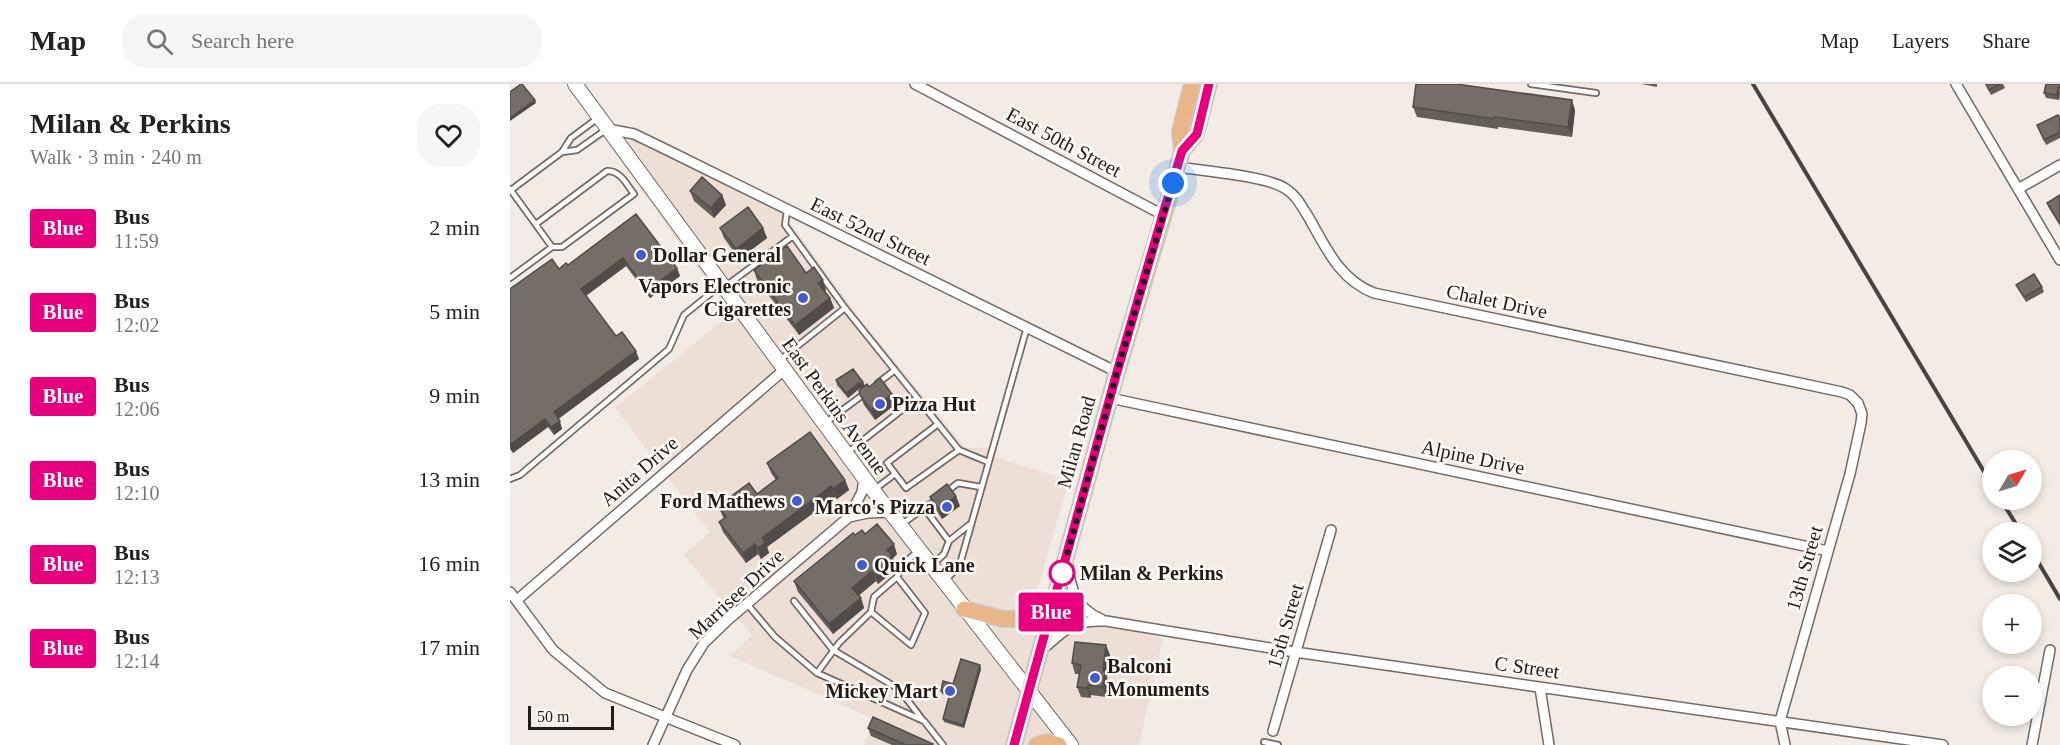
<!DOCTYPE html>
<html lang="en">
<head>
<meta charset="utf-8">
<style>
  :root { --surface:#fff; --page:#f6f6f6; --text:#222; --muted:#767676; --line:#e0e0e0 }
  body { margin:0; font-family:Georgia,serif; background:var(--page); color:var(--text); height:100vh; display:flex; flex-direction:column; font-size:22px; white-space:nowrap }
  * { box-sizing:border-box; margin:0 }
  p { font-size:20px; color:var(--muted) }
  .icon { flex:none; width:33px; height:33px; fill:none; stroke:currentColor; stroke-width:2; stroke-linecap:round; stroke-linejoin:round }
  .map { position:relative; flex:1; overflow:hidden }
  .drawer { display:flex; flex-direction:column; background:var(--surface); width:510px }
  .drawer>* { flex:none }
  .badge { padding:0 12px; border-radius:4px; font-size:21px; line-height:39px }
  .needle { width:39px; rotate:52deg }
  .controls { position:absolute; left:1472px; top:366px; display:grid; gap:12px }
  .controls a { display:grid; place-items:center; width:60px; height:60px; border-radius:50%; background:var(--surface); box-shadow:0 3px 9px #0003; font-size:30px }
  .scale { position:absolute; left:18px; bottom:15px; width:86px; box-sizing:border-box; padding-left:6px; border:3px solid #1f1c1a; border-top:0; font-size:16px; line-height:21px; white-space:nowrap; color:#1f1c1a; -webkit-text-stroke:4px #fefaf6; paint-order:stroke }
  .you { position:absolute; width:30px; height:30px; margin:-15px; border:4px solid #fff; border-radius:50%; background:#1a73e8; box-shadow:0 0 0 9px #1a73e833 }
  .map>.badge { position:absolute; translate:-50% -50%; box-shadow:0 0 0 3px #fff }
  .round { display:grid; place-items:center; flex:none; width:63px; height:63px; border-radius:24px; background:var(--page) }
  .overview { display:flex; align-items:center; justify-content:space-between; height:102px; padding:0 30px }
  h1 { font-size:28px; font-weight:600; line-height:45px }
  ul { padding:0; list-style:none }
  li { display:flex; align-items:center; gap:18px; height:84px; padding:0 30px }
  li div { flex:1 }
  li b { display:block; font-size:22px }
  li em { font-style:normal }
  li .badge { min-width:66px; font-weight:700; text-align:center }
  header { display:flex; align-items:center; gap:36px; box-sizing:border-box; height:84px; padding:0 30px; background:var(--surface); border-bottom:2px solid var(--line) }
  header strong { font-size:28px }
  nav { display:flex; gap:33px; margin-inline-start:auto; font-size:21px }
  .search { width:420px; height:54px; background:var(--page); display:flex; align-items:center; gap:15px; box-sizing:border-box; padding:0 21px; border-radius:24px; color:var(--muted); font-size:22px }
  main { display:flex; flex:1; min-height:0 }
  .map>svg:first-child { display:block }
  .built { fill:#eddfd5 }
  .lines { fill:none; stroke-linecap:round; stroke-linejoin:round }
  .service-casing { stroke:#726b66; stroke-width:8 }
  .minor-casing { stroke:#726b66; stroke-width:12 }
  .secondary-casing { stroke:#726b66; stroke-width:16 }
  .primary-casing { stroke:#c9c9c8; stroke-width:18 }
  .service { stroke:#fff; stroke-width:4.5 }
  .minor { stroke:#fff; stroke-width:9 }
  .secondary { stroke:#fff; stroke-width:14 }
  .primary { stroke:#e9b687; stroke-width:15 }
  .rail { stroke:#484442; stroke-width:4 }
  .wall { fill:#645e59 }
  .shaded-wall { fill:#514c49 }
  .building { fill:#746d68; stroke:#514c49; stroke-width:1.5 }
  .line-casing { stroke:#fff; stroke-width:14 }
  .line { stroke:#e6007e; stroke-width:9 }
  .walk { stroke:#1f1c1a; stroke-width:6; stroke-dasharray:0 10.8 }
  .poi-dot { fill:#425ccf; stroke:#fefaf6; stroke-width:2 }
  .stop-dot { fill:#fff; stroke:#e6007e; stroke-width:3 }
  .labels { text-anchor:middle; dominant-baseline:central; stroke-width:5; stroke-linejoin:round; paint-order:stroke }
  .street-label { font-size:20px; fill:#1f1c1a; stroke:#fefaf6 }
  .poi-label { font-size:20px; font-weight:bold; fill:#1f1c1a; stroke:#fefaf6; text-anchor:start }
  .stop-label { font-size:20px; font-weight:bold; fill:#1f1c1a; stroke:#fefaf6; text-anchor:start }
</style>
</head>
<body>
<header>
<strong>Map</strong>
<div class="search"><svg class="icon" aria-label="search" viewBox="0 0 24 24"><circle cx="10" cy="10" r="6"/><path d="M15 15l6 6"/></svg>Search here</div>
<nav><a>Map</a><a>Layers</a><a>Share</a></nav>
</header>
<main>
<section class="drawer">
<div class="overview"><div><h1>Milan &amp; Perkins</h1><p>Walk · 3 min · 240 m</p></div><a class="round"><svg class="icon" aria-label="heart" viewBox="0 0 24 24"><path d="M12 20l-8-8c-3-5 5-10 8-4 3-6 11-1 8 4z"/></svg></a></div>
<ul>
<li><span class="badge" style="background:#e6007e;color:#fff">Blue</span><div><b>Bus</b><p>11:59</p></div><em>2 min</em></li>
<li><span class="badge" style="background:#e6007e;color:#fff">Blue</span><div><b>Bus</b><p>12:02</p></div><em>5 min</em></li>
<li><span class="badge" style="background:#e6007e;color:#fff">Blue</span><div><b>Bus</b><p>12:06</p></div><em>9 min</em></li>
<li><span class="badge" style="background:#e6007e;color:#fff">Blue</span><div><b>Bus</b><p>12:10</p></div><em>13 min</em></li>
<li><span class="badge" style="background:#e6007e;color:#fff">Blue</span><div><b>Bus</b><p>12:13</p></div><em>16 min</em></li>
<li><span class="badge" style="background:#e6007e;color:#fff">Blue</span><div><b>Bus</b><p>12:14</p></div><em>17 min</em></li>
</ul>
</section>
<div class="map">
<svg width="1550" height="661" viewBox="0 0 1550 661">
  <rect width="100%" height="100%" fill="#f3ece6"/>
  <path class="built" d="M129 55 272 127 348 232 456 364 486 363 484 373 559 396 523 522 653 554 629 661H354L364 635 220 572 242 551 174 471 200 448 105 324 221 230 98 60Z"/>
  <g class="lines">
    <defs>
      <path id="service" d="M1021 0 1086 9
        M52 68 67 66 97 45
        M0 105 42 163
        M1 106 52 68 61 54 88 34
        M0 194 42 163H52L124 110C117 101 110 86 97 87L26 140
        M216 202 283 152
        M335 224 449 366 478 378
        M270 276 335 224 275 141 277 127
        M368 299 385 286
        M315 339 354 310
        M428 340 377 379 396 404 449 366
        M338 368 407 314
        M0 395 10 391 159 265 174 231 211 201
        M365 405 385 390
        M436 408 448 399 471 403
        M414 424 439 457
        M392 440 427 415
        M423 480 434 470 439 457 459 441
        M436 496 450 480 517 243
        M284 517 323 566 389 605 412 635
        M237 520 265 553 307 589 414 637 433 661
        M361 528 401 561 415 529 387 493
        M307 589 329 559 361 528 364 513 387 493 393 480 407 468
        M754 658 768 661"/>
      <path id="minor" d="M405 0 653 131
        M1446 0 1550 176
        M98 45 124 50 151 63 607 288
        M668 83C692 87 758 92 776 105 787 112 792 123 799 134 816 164 830 196 864 209L1332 308 1340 311 1348 319 1352 330 1351 339 1340 390 1270 637 1275 661
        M1508 105 1550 81
        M600 314 1318 467
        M339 433 358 429 380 428
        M557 479C561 505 565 524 591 535
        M0 508 43 566 95 609 225 661
        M7 516 274 286
        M533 565C557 544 562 536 596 537L785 568 1433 661
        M1030 604 1039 661
        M763 647 821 446
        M143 661 177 586 194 559 219 535 339 433 352 408 354 394
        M1522 661 1540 566"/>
      <path id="secondary" d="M65 0 363 406 561 661"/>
      <path id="primary" d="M672 67 670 47 682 0
        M454 525 493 535H506L542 522
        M504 661 607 288 668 83 672 67 686 50 699 0
        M527 661 537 658 549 661"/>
    </defs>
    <use href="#service" class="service-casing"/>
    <use href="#minor" class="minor-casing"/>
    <use href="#secondary" class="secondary-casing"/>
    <use href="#primary" class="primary-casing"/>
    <use href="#service" class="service"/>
    <use href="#minor" class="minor"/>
    <use href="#secondary" class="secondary"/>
    <use href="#primary" class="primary"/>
    <path class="rail" d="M1243 0 1482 401
      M1491 416 1511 448
      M1521 466 1550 515"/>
  </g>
  <path class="wall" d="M1131 0H1147V3Z
    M1475 0H1493L1495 4 1481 11Z
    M1550 0 1549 16 1536 14 1534 9Z
    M903 23 1065 26 1062 53 988 43V45L907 33Z
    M1550 34V54L1536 61 1527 41Z
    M180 107 212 111 216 121 204 134 184 117Z
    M1550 111V142L1539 124 1537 119Z
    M126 130 167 184 170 192 140 214 116 182 76 212 106 252 129 275 48 335 52 345 44 351 38 343 3 369 0 365V205L58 181Z
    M210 144H253L257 154 229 175 214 154Z
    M244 186 296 189 316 206 315 207 320 214 324 224 289 251 247 196Z
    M1506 201 1532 203 1534 208 1516 218Z
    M326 296 353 298 355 302 382 310 386 320 365 336 354 321 350 311V304L338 314 327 301Z
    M257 379 335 396 339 406 327 415 325 413 257 463 259 469 251 475 248 470 236 479 213 448 209 438 214 435 208 422 247 410 266 396 261 389Z
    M420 413 450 422 432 435 424 423Z
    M355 450 387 470 383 474 385 481V486L368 500 366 497 348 511 351 514 354 524 323 550 288 508 284 497 345 451Z
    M600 571 597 594 598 598 596 613 581 611V614L571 613 567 603 569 590H565L562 579Z
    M471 585 454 644 434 638 433 635 439 612 432 610 431 607Z
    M358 644 423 660V661H382L361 652Z"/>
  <path class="shaded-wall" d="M1548 3 1550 9 1549 16 1547 11Z
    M25 16 26 19 0 37V34Z
    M1062 16 1065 26 1062 53 1058 43Z
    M212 111 216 121 204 134 201 124Z
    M253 144 257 154 229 175 226 165Z
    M113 174 116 182 74 213 71 205Z
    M167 184 170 192 140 214 137 207Z
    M313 196 316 206 312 209 308 199Z
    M320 214 324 224 289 251 285 241Z
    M126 267 129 275 47 336 44 328Z
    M353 298 355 303 351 306 350 304 338 314 336 309 349 299Z
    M382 310 386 320 365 336 361 326Z
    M35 335 38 343 3 369 0 361Z
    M50 337 52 345 44 351 41 343Z
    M335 396 339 406 327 415 323 405Z
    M321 402 325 413 257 463 259 469 251 475 248 464 252 454Z
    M446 412 450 422 432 435 429 425Z
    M245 460 248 470 236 479 233 469Z
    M384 460 387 470 383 474 385 481V486L368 500 365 490 377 466Z
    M362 487 366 497 346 514 342 504Z
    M351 514 354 524 323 550 319 540Z
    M596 561 600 571 597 594 598 598 596 613 593 603V587Z
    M470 581 471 585 454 644 453 641Z
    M578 601 581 611V614L577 604Z"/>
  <path class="building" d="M11 0H12L25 16 0 34V8Z
    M906 0H946L1062 16 1058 43 984 33V35L903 23Z
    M1476 0H1490L1479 6Z
    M1536 0H1550V4L1548 3 1547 11 1534 9Z
    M1548 31 1550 34V48L1534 56 1527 41Z
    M192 93 212 111 201 124 180 107Z
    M1550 111V138H1549L1537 119Z
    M238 123 253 144 226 165 210 144Z
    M126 130 167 184 137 207 113 174 71 205 106 252 112 248 126 267 44 328 50 337 41 343 35 335 0 361V205L42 175 49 185 56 179 58 181Z
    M277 162 296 189 304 183 313 196 308 199 320 214 285 241 244 186Z
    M1524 190 1532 203 1514 213 1506 201Z
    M343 285 353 298 349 301V299L336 309 326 296Z
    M370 294 382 310 361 326 350 311 349 306 357 300 359 303Z
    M300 348 335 396 323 405 321 402 252 454 255 459 248 464 245 460 233 469 209 438 216 433 208 422 239 399 247 410 268 394 257 379Z
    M437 400 446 412 429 425 420 413Z
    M367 440 384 460 377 466 381 470V476L365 490 362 487 342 504 351 514 319 540 284 497 343 449 345 451 352 446 355 450Z
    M565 558 596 561 593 587 595 588 593 603 578 601 577 604 567 603 571 581 562 579Z
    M451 575 470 581 453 641 433 635 440 609 431 607 433 597 443 600Z
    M363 633 423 660 422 661H396L358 644Z"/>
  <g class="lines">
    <defs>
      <path id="line" d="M504 661 607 288 653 130 672 67 687 50 699 0"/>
    </defs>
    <use href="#line" class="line-casing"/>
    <use href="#line" class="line"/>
    <path class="walk" d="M552 489 607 288 663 99"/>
  </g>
  <g class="poi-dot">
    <circle cx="131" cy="171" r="6"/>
    <circle cx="293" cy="214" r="6"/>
    <circle cx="370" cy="320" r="6"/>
    <circle cx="287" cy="417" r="6"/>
    <circle cx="437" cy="423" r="6"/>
    <circle cx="352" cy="481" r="6"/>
    <circle cx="585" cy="594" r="6"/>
    <circle cx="440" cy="607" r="6"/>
  </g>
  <circle class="stop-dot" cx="552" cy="489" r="12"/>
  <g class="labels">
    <g class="street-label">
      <text transform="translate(554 58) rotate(28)">East 50th Street</text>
      <text transform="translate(361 147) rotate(26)">East 52nd Street</text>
      <text transform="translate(987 217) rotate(12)">Chalet Drive</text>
      <text transform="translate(325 322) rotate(54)">East Perkins Avenue</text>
      <text transform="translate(566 358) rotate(-74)">Milan Road</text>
      <text transform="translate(963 373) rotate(12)">Alpine Drive</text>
      <text transform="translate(129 387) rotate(-41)">Anita Drive</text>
      <text transform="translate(1294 484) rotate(-74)">13th Street</text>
      <text transform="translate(226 510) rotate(-43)">Marrisee Drive</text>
      <text transform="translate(775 542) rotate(-74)">15th Street</text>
      <text transform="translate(1017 583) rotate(8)">C Street</text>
    </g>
    <g class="poi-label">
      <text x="143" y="171">Dollar General</text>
      <text x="281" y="202" text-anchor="end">Vapors Electronic<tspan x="281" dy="23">Cigarettes</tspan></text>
      <text x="382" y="320">Pizza Hut</text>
      <text x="275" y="417" text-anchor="end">Ford Mathews</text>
      <text x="425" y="423" text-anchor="end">Marco's Pizza</text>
      <text x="364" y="481">Quick Lane</text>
      <text x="597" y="582">Balconi<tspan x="597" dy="23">Monuments</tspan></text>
      <text x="428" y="607" text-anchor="end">Mickey Mart</text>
    </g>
    <g class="stop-label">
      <text x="570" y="489">Milan &amp; Perkins</text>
    </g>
  </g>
</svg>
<div class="controls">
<a><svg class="needle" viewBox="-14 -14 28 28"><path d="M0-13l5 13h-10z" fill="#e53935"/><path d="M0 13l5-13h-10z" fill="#767676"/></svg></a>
<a><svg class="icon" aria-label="layers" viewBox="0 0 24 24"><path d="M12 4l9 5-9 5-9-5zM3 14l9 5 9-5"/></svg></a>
<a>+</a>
<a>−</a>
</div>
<div class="scale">50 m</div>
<div class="you" style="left:663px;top:99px"></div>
<b class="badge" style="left:541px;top:528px;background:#e6007e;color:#fff">Blue</b>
</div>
</main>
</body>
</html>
